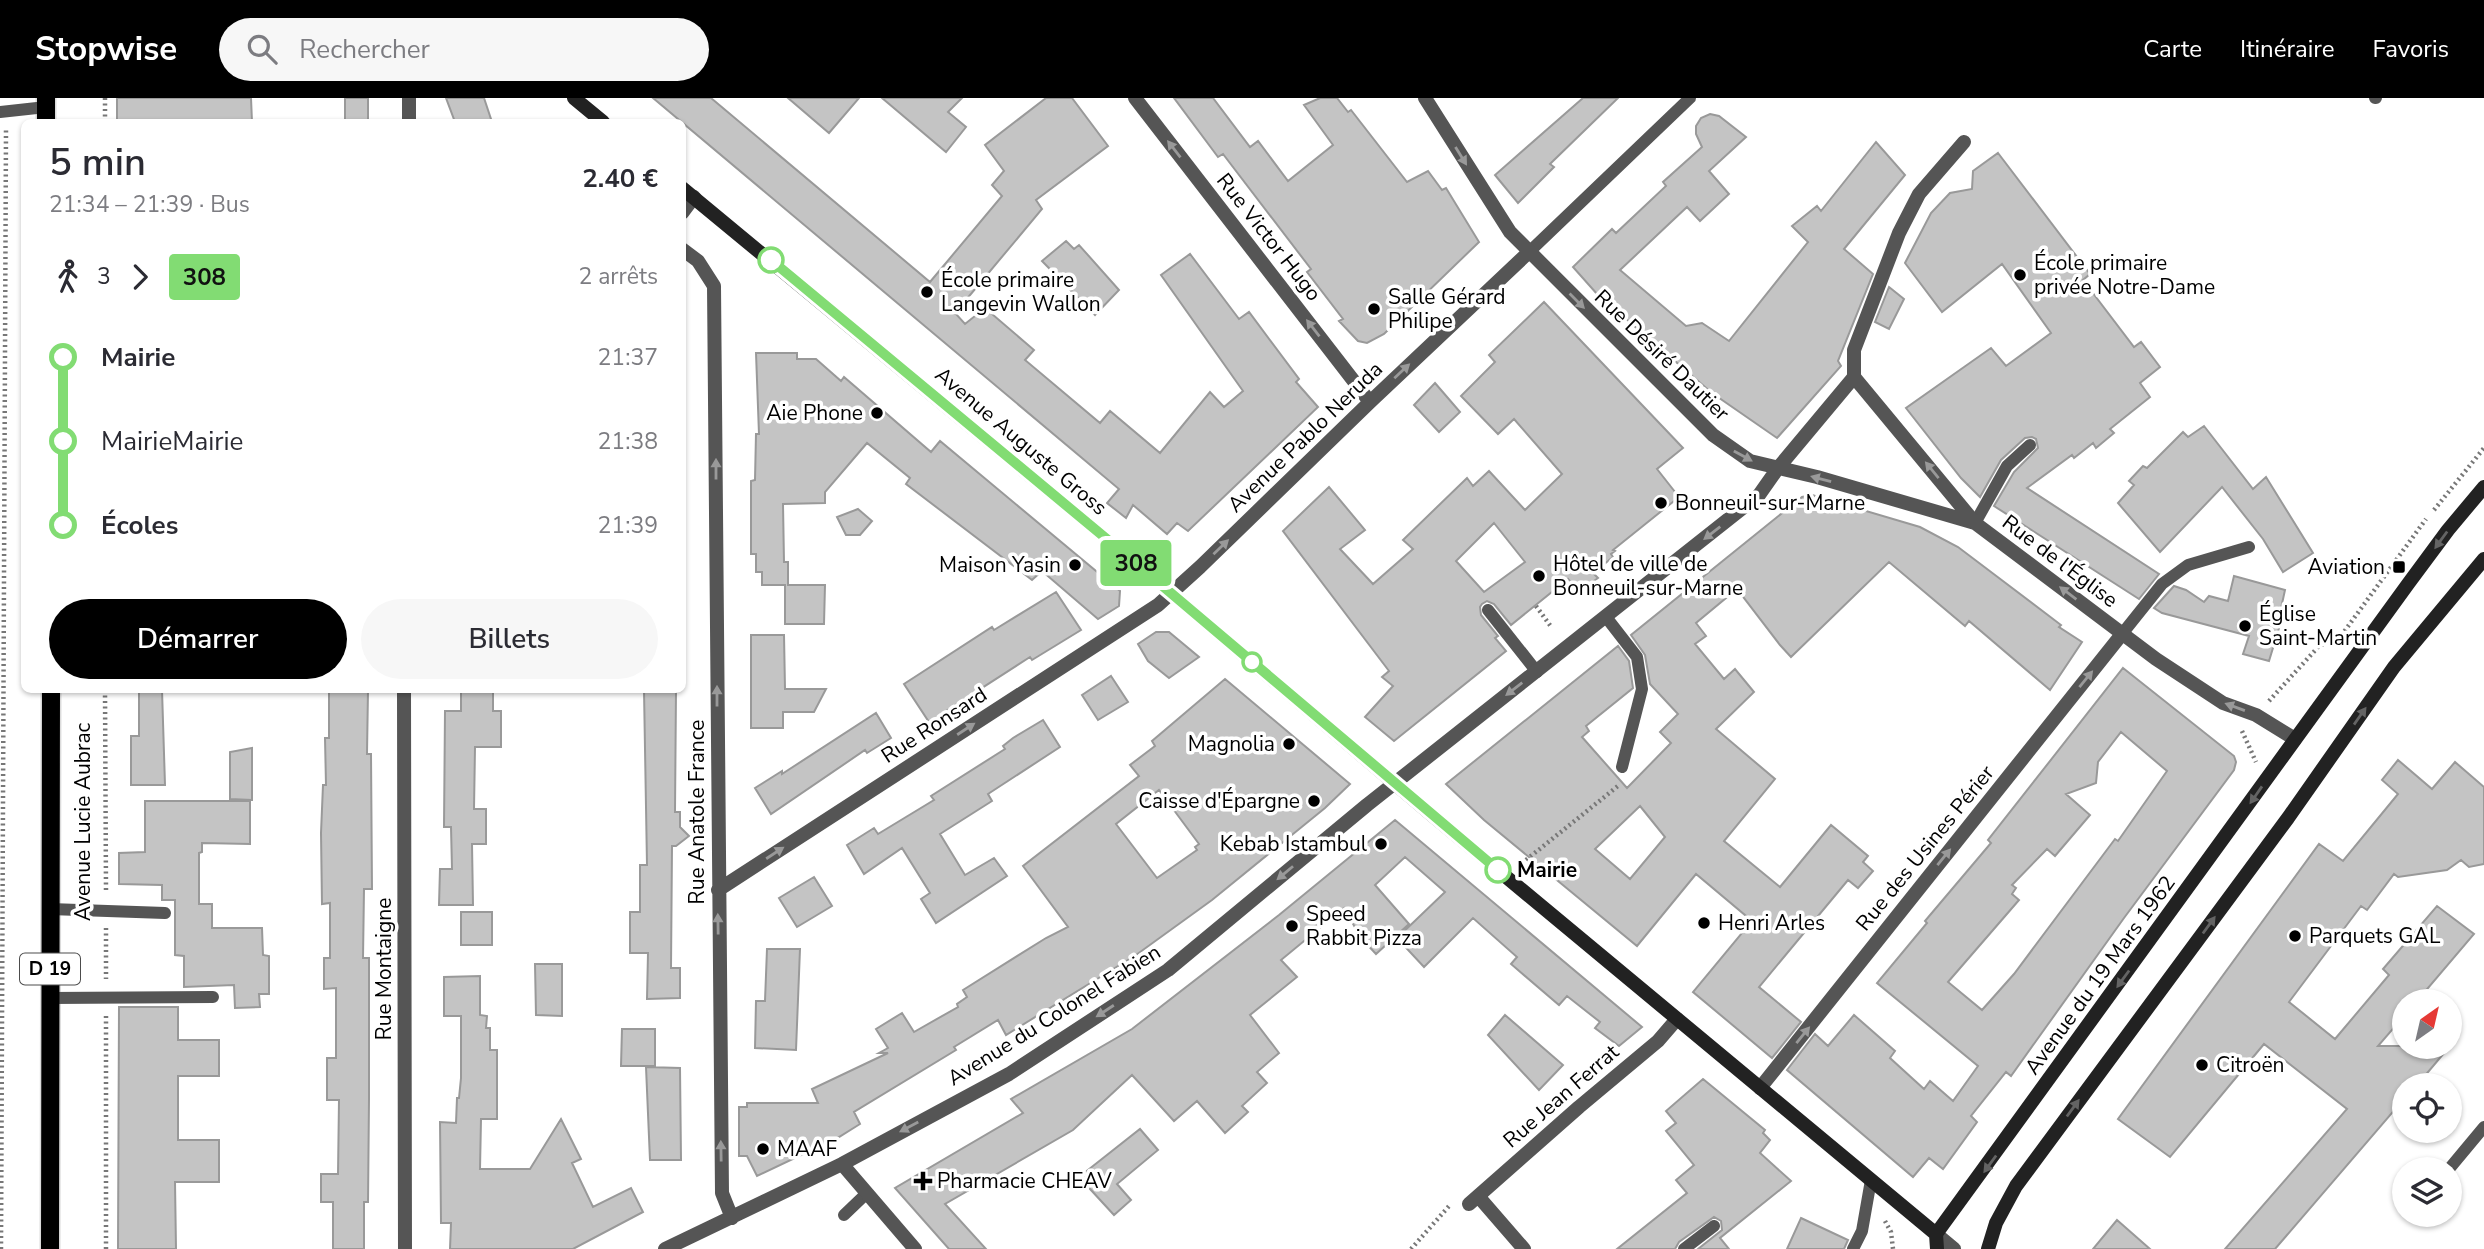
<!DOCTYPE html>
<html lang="fr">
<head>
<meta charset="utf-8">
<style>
  :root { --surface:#fff; --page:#f7f7f7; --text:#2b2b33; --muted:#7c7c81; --accent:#000 }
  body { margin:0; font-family:"Nunito Sans",sans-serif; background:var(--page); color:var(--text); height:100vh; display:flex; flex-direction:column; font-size:26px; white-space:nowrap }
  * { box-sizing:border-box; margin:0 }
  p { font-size:23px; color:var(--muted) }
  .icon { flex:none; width:38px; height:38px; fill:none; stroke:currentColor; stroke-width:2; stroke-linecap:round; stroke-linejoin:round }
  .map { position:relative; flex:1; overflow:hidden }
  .drawer { position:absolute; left:21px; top:21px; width:665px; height:574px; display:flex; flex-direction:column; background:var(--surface); border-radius:10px; box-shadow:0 2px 5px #0004 }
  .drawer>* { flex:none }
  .badge { padding:0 14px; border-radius:5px; font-size:24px; line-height:46px }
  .needle { width:46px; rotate:34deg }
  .fabs { position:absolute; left:2392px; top:891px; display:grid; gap:14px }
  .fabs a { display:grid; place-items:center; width:70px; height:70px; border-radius:50%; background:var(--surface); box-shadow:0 2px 5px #0004; font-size:35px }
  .map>.badge { position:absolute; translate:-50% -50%; box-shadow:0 0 0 4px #fff }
  .legs { display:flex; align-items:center; gap:10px; height:77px; padding:0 28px; font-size:23px }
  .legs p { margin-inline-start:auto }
  .head { display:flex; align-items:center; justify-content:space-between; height:119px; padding:0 28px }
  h1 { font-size:38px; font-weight:600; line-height:52px }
  .primary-button { display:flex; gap:14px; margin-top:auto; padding:14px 28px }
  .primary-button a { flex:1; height:80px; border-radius:42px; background:var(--accent); color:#fff; font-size:28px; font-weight:600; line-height:80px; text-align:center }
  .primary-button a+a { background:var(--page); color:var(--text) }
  ul { padding:0 28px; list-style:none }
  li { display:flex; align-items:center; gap:24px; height:84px; font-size:26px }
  li i { display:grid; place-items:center; width:10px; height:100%; margin:0 9px; background:currentColor }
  li i::after { content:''; width:18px; height:18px; margin:-9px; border:5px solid; border-radius:50%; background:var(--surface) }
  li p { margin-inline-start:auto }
  li:first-child i { background:linear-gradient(#0000 50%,currentColor 0) }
  li:last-child i { background:linear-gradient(currentColor 50%,#0000 0) }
  header { display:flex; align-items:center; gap:42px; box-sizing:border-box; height:98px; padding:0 35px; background:var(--accent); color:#fff }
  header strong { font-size:33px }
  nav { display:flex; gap:38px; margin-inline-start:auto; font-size:24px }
  .search { width:490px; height:63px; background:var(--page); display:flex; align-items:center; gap:18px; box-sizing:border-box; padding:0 24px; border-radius:38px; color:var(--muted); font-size:26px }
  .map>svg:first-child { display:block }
  .building { fill:#c4c4c4; stroke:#999; stroke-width:2; fill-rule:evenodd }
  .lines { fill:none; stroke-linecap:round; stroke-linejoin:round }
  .primary-casing { stroke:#dbdbdb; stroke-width:21 }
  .path { stroke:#777; stroke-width:4.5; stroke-dasharray:2 3.5; stroke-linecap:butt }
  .lane { stroke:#555; stroke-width:12 }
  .street { stroke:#555; stroke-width:14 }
  .secondary { stroke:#222; stroke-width:14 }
  .primary { stroke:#000; stroke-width:18 }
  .oneway { fill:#999 }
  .oneway2 { fill:#646464 }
  .line-1-casing { stroke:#fff; stroke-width:16 }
  .line-1 { stroke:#82dc73; stroke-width:10 }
  .stop-1-dot { fill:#fff; stroke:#82dc73; stroke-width:3.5 }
  .poi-dot { fill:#000; stroke:#fff; stroke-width:2.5 }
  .labels { text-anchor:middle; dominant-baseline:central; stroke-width:7; stroke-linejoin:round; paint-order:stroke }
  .shield { fill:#fff; stroke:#4c4c4c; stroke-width:2 }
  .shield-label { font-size:19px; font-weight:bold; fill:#000 }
  .street-label { font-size:21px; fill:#000; stroke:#fff }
  .poi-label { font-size:21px; fill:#000; stroke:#fff; text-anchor:start }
  .stop-label { font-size:21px; font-weight:bold; fill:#000; stroke:#fff; text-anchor:start }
</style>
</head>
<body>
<header>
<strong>Stopwise</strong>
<div class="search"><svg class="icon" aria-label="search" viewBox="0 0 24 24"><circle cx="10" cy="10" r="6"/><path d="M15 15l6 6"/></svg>Rechercher</div>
<nav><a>Carte</a><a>Itinéraire</a><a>Favoris</a></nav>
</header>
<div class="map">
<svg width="2484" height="1151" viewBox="0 0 2484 1151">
  <rect width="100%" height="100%" fill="#fff"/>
  <path class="building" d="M117 0H251L252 24H117Z
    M345 0H368V24H345Z
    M446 0H484L492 24H455Z
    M653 0H711L930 184 1002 98 992 87 1004 73 985 47 1046 0H1072L1108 48 1036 102 1042 111 955 215 965 226 985 210 1034 252 1025 262 1100 325 1110 313 1160 355 1210 294 1224 309 1243 293 1161 177 1190 156 1239 221 1249 214 1299 281 1296 284 1318 309 1188 433 1177 425 1167 436 1133 407 1126 420 1107 405 1119 391Z
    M788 0H859L829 35Z
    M882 0H962L948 14 966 29 946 54Z
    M1174 0H1213L1250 49 1258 43 1288 83 1333 47 1304 7 1320 0H1337L1348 14 1351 12 1407 84 1428 73 1442 92 1446 90 1479 144 1384 236 1367 245 1358 243 1339 223 1343 221 1307 174 1311 171 1223 56 1218 59Z
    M1583 0H1618L1550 66 1554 69 1518 105 1495 77Z
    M1710 16 1719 18 1746 39 1709 73 1729 96 1700 123 1687 109 1620 172 1686 228 1702 225 1729 243 1808 144 1792 128 1817 108 1821 113 1876 44 1905 77 1844 151 1873 176 1838 263 1841 268 1777 340 1712 295 1597 196 1573 169 1612 131 1616 135 1666 88 1663 84 1702 49 1696 36V28L1701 20Z
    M1998 55 2090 176 2083 182 2134 249 2141 244 2160 269 2140 285 2150 299 2110 331 2114 335 2096 350 2093 345 2074 360 2072 357 2027 390 2159 476 2139 501 1994 408 2014 374 2038 350 2036 341 2032 339 2025 340 2001 362 1980 399 1961 380 1906 310 1991 250 2006 268 2051 235 2002 166 1942 214 1905 165 1931 115 1950 95 1972 91 1973 73Z
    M1066 143 1074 151 1079 147 1119 192 1095 217 1042 163Z
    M1889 189 1904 201 1889 231 1875 224Z
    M1544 204 1683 350 1657 371 1679 399 1613 452 1615 453 1611 456 1613 459 1593 475 1598 480 1579 494 1568 481 1511 527 1494 506 1487 503 1482 506 1480 509 1481 517 1498 538 1495 540 1506 553 1394 643 1365 619 1393 588 1382 579 1389 573 1283 433 1329 389 1365 432 1340 451 1373 486 1413 451 1403 442 1467 380 1473 388 1489 373 1525 412 1562 376 1514 321 1498 336 1461 298 1495 264 1489 257ZM1494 425 1525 464 1484 494 1456 463Z
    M756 255H797V261H816L841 283 844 279 931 354 940 343 1120 493 1119 508 1098 521 1042 473 1032 482 906 386 910 380 867 345 825 394V405L783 406 784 464H788V487H825L824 526H785V487H762V474H756V456H751V383L755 382 756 336H759Z
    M1435 285 1460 314 1439 334 1414 307Z
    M2204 328 2253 391 2266 379 2313 455 2283 474 2263 441 2222 389 2160 454 2118 405 2134 387 2129 383 2143 368 2147 370 2183 334 2188 339Z
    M1812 397 1920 429 1958 449 2061 527 2059 529 2082 544 2050 592 1969 523 1965 528 1889 464 1791 559 1780 547 1737 491 1696 525 1706 538 1695 546 1724 581 1735 571 1754 594 1716 631 1775 681 1724 743 1780 789 1831 727 1868 758 1863 764 1873 773 1858 790 1848 782 1759 889 1801 924 1772 960 1693 894 1752 823 1696 776 1637 848 1484 722 1446 686 1618 548 1629 563 1633 590 1586 628 1589 633 1582 639 1627 690 1671 645 1660 634 1678 616 1650 586 1645 557 1631 537 1802 399ZM1640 708 1665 739 1630 781 1595 751Z
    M858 411 872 423 860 437H846L837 419Z
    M2234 478 2285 492 2280 515 2283 517 2269 563 2243 556 2249 538 2162 515 2154 510 2174 488 2186 492 2204 504 2209 498 2228 503Z
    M1056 494 1081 532 1032 562 1030 559 929 624 904 586 992 529 994 532Z
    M1156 534H1169L1199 559 1169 580 1148 563 1138 546Z
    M751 537H784L785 591H826L814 614H783V630H751Z
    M2123 570 2234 658 2236 664 2234 672 2124 820 2011 978 2006 974 1971 1018 1977 1024 1943 1071 1929 1060 1913 1079 1787 972 1815 936 1828 948 1854 917 1895 953 1890 960 1924 991 1930 983 1953 1003 1978 968 1877 885 1927 825 1925 823 1991 745 1988 742ZM2121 634 2167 673 2118 743 2115 741 2014 876 1982 912 1948 884 2019 802 2012 796 2016 790 2012 787 2047 751 2055 758 2090 717 2066 696 2096 685 2098 664Z
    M1111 578 1128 604 1098 622 1082 597Z
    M1225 581 1350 686 1325 710 1212 802 1136 857 1006 937 998 922 954 949 956 952 854 1014 860 1026 839 1039 757 1078 747 1058H739V1009H747V1005H818L812 991 888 955H879L888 950 876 931 902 915 914 934 958 909 957 906 967 899 963 892 1046 840 1068 829 1023 768 1139 678 1130 667 1155 648 1152 643ZM1159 692 1199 746 1195 749 1197 752 1157 780 1116 726Z
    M139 592H162L165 687H131V638H139Z
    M329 592H368L367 656H371L372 791H364L363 860H369V1001L368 1104H364V1151H333V1104H321V1076H338L339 1002H327V960H336V890L324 891V860H330V805L322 806 321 735 323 687H326L325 640H329Z
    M461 592H493V613H501V649H475L474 711H486V746H472L473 807H439L440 771H452L451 729H444L445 613H461Z
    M644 592H676L675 714H680V729L689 738 676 748H672L671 870H680V900L647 901 648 855H630V814H640V767H647Z
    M876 615 891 640 867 655 865 652 771 716 755 690 782 673V676Z
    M1043 622 1060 649 988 696 992 703 940 736 965 777 994 760 1007 778 936 825 921 801 930 795 902 750 864 776 847 747 874 730 878 736 934 702 931 698 1005 651 1003 648 1013 640Z
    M252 650V702L230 701V654Z
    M2398 662 2432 691 2455 664 2484 689V766L2469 769 2461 762 2447 772 2398 779 2394 776 2367 812 2361 808 2289 904 2335 941 2389 877 2383 871 2437 808 2474 836 2417 903H2404V918L2378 948H2450L2418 986 2404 987V1001L2275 1151H2225L2347 1011 2264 946 2170 1059 2118 1021 2319 746 2343 763 2398 696 2382 682Z
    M145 703H250V746L202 745V754L199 755V806H212V830H262L263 857 269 858V896H259L260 909 235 910 234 887 184 889V858L175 857V802H162V787L119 786V755L145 754Z
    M1395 722 1642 929 1619 948 1595 930 1600 924 1567 898 1559 907 1511 866 1517 859 1473 820 1424 869 1397 840 1445 794 1405 759 1375 787 1409 826 1376 856 1361 840 1344 810 1281 862 1297 879 1250 917 1279 955 1257 974 1267 985 1242 1008 1248 1014 1225 1035 1197 1003 1174 1023 1132 977 1073 1032 945 1106 986 1151H949L895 1090 1023 1015 1011 1001 1132 931 1279 817Z
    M814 779 832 808 797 829 779 800Z
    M461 814H492V847H461Z
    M767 851H800L796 952 755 950 756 903H765Z
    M535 866H562V918L536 917Z
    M480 878V917L487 918 486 930H490V952H497V1021H481L480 1071H530L561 1021 581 1061 572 1065 593 1109 631 1090 643 1114 573 1151H450L451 1125H441L440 1024 456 1025 457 1000H459L461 980V918H444V879Z
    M119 909H178V942H219V978H178V1042H219V1084H175L176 1151H118Z
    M1505 917 1563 967 1539 992 1488 937Z
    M622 931H655V968H621Z
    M646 969 680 970 681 1062H650Z
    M1703 981 1765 1032 1763 1035 1770 1042 1760 1055 1791 1083 1720 1140 1729 1151H1698L1722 1132 1721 1123 1714 1119 1679 1144 1675 1151H1617L1687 1095 1676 1082 1694 1067 1666 1033 1676 1025 1666 1013Z
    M1140 1031 1158 1052 1117 1086 1131 1102 1114 1117 1079 1079Z
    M1801 1120 1848 1142 1844 1151H1787Z
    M2117 1122 2150 1151H2093Z"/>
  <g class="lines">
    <defs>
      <path id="primary" d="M46 0V24
        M50 1151 51 592"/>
    </defs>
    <use href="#primary" class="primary-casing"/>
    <path class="path" d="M105 0V24
      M2434 412 2484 350
      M1536 508 1552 530
      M105 592 106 793
      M2269 603 2319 548 2341 538 2426 421
      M2242 633 2256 664
      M1526 762 1618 688
      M106 830V881
      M1885 1123 1891 1134 1893 1151
      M1 1151 6 32
      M106 1151V917
      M1411 1151 1450 1107"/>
    <path class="lane" d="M2375 0H2376
      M0 14 46 9
      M1529 154 1690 0
      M1975 425 2007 368 2030 347
      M1488 512 1537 574
      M1606 519 1637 559 1642 591 1622 669
      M2122 536 2162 486 2188 467 2249 449
      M50 811 165 815
      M50 900 213 899
      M2449 1071 2484 1029
      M844 1117 867 1095
      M1684 1151 1714 1128
      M1853 1151 1862 1133 1871 1082"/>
    <path class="street" d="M1135 0 1370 304
      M1425 0 1510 134 1713 337 1750 363 1817 379 1975 425 2156 561 2223 605 2256 617 2295 641
      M409 24V0
      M682 115 694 99
      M682 151 698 163 714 188 722 1095 732 1120
      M1854 279 1975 425
      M404 592 405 1151
      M718 792 1158 507 1200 469 1370 304 1529 154
      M1760 990 2122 536
      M842 1066 915 1151
      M1478 1098 1524 1151
      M1469 1106 1579 1009 1658 943 1677 921
      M1936 1136 1954 1151
      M665 1151 842 1066 1009 976 1168 872 1367 707 1759 397 1778 370 1854 279V252L1899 135 1919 96 1964 44"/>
    <path class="secondary" d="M574 0 603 24
      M682 90 1126 457 1433 718 1936 1136 1937 1151
      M1936 1136 2408 486 2448 432 2484 389
      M1988 1151 1996 1125 2016 1088 2288 720 2394 569 2484 461"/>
    <use href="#primary" class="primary"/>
  </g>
  <defs><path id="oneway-solid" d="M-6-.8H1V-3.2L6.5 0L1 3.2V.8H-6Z" transform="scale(1.75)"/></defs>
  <g class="oneway">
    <use href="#oneway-solid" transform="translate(1174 51) rotate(-128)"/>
    <use href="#oneway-solid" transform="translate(1461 58) rotate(58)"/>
    <use href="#oneway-solid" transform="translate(1577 203) rotate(45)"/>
    <use href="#oneway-solid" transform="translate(1313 230) rotate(-128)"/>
    <use href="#oneway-solid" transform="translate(1402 273) rotate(-43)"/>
    <use href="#oneway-solid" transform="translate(1743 358) rotate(29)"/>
    <use href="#oneway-solid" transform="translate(716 371) rotate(-90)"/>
    <use href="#oneway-solid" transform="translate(1932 372) rotate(-129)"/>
    <use href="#oneway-solid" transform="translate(1821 381) rotate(-165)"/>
    <use href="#oneway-solid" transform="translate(1712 435) rotate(142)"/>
    <use href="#oneway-solid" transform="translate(1221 449) rotate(-44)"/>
    <use href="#oneway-solid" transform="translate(2068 495) rotate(-143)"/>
    <use href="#oneway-solid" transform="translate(2086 581) rotate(-51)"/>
    <use href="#oneway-solid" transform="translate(1514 591) rotate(142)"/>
    <use href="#oneway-solid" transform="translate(717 598) rotate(-90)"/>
    <use href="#oneway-solid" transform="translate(2235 609) rotate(-160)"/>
    <use href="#oneway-solid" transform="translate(966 631) rotate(-33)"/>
    <use href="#oneway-solid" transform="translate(775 755) rotate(-33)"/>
    <use href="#oneway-solid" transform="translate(1944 759) rotate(-51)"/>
    <use href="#oneway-solid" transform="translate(1285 775) rotate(140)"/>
    <use href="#oneway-solid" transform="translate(718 826) rotate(-91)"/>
    <use href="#oneway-solid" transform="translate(1105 913) rotate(147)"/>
    <use href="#oneway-solid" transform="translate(1803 937) rotate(-51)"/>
    <use href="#oneway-solid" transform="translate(909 1029) rotate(152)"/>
    <use href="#oneway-solid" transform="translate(721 1053) rotate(-91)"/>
  </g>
  <g class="oneway2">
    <use href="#oneway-solid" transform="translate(2441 442) rotate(126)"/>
    <use href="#oneway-solid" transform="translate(2360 618) rotate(-55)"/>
    <use href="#oneway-solid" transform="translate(2256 697) rotate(125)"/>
    <use href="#oneway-solid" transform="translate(2209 827) rotate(-54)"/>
    <use href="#oneway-solid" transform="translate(2123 881) rotate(126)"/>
    <use href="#oneway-solid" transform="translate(2073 1010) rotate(-54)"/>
    <use href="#oneway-solid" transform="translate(1990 1066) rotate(126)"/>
  </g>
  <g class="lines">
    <defs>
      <path id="line-1" d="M771 162 1126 457 1498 772"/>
    </defs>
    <use href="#line-1" class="line-1-casing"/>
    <use href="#line-1" class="line-1"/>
  </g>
  <g class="stop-1-dot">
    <circle cx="771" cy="162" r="12"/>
    <circle cx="1252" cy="564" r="9"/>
    <circle cx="1498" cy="772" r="12"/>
  </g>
  <g class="poi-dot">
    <circle cx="2020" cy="177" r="7"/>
    <circle cx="927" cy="194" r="7"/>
    <circle cx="1374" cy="211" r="7"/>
    <circle cx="877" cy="315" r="7"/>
    <circle cx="1661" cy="405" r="7"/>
    <circle cx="1075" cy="467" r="7"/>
    <rect x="2392" y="462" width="14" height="14" rx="3.5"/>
    <circle cx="1539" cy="478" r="7"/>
    <circle cx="2245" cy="528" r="7"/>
    <circle cx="1289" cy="646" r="7"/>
    <circle cx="1314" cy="703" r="7"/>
    <circle cx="1381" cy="746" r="7"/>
    <circle cx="1704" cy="825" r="7"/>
    <circle cx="1292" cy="828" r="7"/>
    <circle cx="2295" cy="838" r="7"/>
    <circle cx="2202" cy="967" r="7"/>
    <circle cx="763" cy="1051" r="7"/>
    <path d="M919.5 1072.5h7v7h7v7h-7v7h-7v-7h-7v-7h7z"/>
  </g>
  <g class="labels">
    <rect class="shield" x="20" y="855.5" width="60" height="31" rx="5"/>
    <g class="shield-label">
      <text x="50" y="871">D 19</text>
    </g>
    <g class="street-label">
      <text transform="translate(1269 139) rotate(52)">Rue Victor Hugo</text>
      <text transform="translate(1662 257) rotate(44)">Rue Désiré Dautier</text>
      <text transform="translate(1305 339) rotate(-44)">Avenue Pablo Neruda</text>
      <text transform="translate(1021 343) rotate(40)">Avenue Auguste Gross</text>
      <text transform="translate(2060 463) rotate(37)">Rue de l'Église</text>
      <text transform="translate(934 627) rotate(-33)">Rue Ronsard</text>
      <text transform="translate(697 714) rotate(-90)">Rue Anatole France</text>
      <text transform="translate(83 724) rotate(-90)">Avenue Lucie Aubrac</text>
      <text transform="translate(1925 750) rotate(-51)">Rue des Usines Périer</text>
      <text transform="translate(384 871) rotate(-90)">Rue Montaigne</text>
      <text transform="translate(2100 877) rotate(-54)">Avenue du 19 Mars 1962</text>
      <text transform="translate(1054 917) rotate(-32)">Avenue du Colonel Fabien</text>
      <text transform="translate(1561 998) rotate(-41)">Rue Jean Ferrat</text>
    </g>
    <g class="poi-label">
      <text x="2034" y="165">École primaire<tspan x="2034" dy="24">privée Notre-Dame</tspan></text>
      <text x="941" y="182">École primaire<tspan x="941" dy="24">Langevin Wallon</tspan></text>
      <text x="1388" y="199">Salle Gérard<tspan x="1388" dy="24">Philipe</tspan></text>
      <text x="863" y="315" text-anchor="end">Aie Phone</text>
      <text x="1675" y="405">Bonneuil-sur-Marne</text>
      <text x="1553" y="466">Hôtel de ville de<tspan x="1553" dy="24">Bonneuil-sur-Marne</tspan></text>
      <text x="1061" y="467" text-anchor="end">Maison Yasin</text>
      <text x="2385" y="469" text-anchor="end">Aviation</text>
      <text x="2259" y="516">Église<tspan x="2259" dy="24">Saint-Martin</tspan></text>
      <text x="1275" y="646" text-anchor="end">Magnolia</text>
      <text x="1300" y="703" text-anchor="end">Caisse d'Épargne</text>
      <text x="1367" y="746" text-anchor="end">Kebab Istambul</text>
      <text x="1306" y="816">Speed<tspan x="1306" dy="24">Rabbit Pizza</tspan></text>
      <text x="1718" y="825">Henri Arles</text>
      <text x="2309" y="838">Parquets GAL</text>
      <text x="2216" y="967">Citroën</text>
      <text x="777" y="1051">MAAF</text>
      <text x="937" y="1083">Pharmacie CHEAV</text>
    </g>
    <g class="stop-label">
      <text x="1517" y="772">Mairie</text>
    </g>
  </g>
</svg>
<div class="fabs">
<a><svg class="needle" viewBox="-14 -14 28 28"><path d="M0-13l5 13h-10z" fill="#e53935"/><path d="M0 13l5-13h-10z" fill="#7c7c81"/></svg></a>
<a><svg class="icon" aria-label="locate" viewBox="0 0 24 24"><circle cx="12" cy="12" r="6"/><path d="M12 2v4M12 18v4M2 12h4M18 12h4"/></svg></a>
<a><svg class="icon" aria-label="layers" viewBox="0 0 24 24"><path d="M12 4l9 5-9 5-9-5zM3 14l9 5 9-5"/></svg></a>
</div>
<b class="badge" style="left:1136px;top:465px;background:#82dc73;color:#111">308</b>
<section class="drawer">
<div class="head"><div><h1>5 min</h1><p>21:34 – 21:39 · Bus</p></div><b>2.40 €</b></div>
<div class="legs"><svg class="icon" aria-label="walk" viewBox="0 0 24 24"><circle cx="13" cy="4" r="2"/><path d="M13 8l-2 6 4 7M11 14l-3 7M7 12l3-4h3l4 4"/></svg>3<svg class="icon" aria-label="forward" viewBox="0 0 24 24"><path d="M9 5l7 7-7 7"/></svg><b class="badge" style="background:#82dc73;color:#111">308</b><p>2 arrêts</p></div>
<ul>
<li><i style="color:#82dc73"></i><b>Mairie</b><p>21:37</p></li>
<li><i style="color:#82dc73"></i><span>MairieMairie</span><p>21:38</p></li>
<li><i style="color:#82dc73"></i><b>Écoles</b><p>21:39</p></li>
</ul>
<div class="primary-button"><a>Démarrer</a><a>Billets</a></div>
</section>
</div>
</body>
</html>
